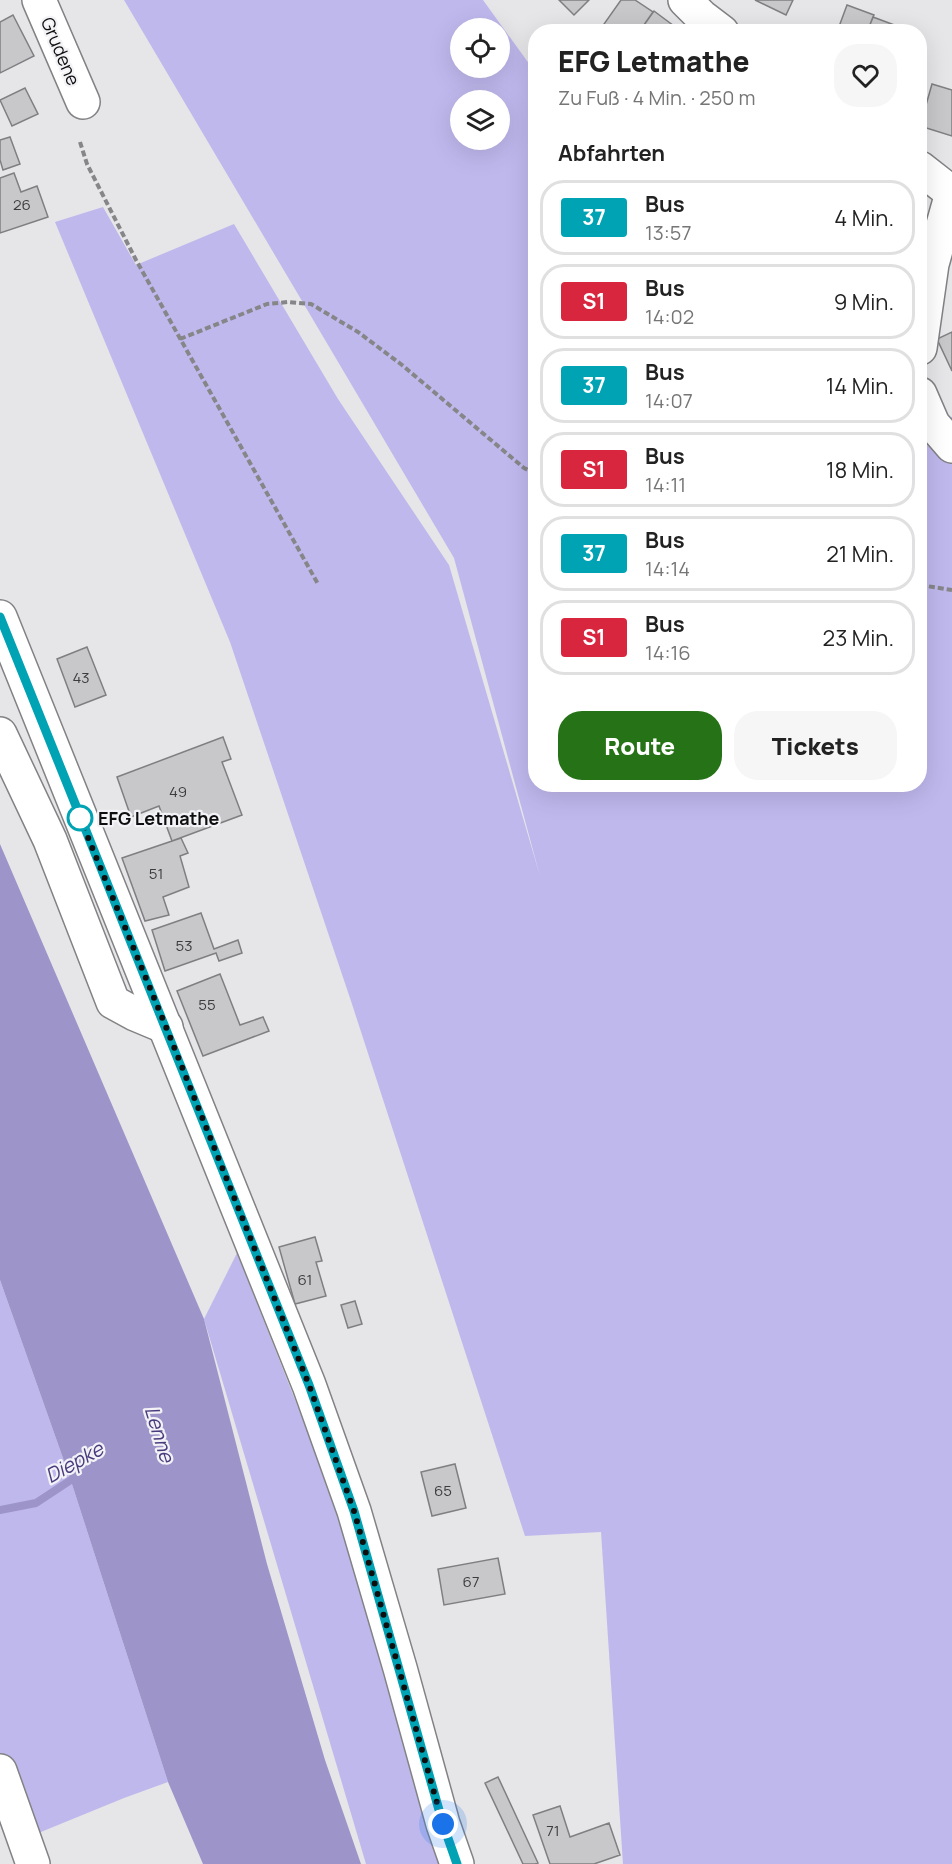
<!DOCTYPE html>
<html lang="de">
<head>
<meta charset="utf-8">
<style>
  :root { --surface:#fff; --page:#f6f6f6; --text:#222; --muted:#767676; --line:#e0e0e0; --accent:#267216 }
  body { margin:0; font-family:Manrope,sans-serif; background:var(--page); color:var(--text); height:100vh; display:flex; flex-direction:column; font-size:22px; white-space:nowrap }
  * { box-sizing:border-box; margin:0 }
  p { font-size:20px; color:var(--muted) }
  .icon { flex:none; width:33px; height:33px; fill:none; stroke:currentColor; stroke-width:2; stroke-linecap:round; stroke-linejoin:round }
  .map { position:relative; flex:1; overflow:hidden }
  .panel { position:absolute; left:528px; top:24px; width:399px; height:768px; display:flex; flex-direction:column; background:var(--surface); border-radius:24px; box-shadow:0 6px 24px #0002 }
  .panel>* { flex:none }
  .badge { padding:0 12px; border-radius:4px; font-size:21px; line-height:39px }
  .fabs { position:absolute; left:450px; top:18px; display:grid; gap:12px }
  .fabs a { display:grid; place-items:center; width:60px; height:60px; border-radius:50%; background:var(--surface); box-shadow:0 6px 24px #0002; font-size:30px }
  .you { position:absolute; width:30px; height:30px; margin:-15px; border:4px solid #fff; border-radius:50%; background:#1a73e8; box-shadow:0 0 0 9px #1a73e833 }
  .map>.badge { position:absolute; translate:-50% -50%; box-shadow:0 0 0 3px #fff }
  h2 { padding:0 30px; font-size:22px; line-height:54px }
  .round { display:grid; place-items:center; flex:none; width:63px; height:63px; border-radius:24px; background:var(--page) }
  .overview { display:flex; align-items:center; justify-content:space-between; height:102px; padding:0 30px }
  h1 { font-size:28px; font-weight:800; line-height:45px }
  .primary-button { display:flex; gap:12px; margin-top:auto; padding:12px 30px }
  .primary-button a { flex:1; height:69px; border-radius:24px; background:var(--accent); color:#fff; font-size:24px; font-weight:800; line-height:69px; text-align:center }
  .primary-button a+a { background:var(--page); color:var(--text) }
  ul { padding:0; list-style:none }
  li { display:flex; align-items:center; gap:18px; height:75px; margin:0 12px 9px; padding:0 18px; border:3px solid var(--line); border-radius:24px }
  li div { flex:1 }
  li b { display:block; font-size:22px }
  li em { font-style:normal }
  li .badge { min-width:66px; font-weight:700; text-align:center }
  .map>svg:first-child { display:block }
  .green { fill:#bfb8ed; fill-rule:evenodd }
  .water { fill:#9d95ca }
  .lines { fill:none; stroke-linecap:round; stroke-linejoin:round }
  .stream { stroke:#9d95ca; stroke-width:8 }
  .building { fill:#c8c8cb; stroke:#7f7f82; stroke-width:1.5 }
  .minor-casing { stroke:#828285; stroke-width:36 }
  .major-casing { stroke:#828285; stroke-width:36 }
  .path { stroke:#868688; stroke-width:4; stroke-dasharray:6 3; stroke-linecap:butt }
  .minor { stroke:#fff; stroke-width:33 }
  .major { stroke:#fff; stroke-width:33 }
  .line-casing { stroke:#fff; stroke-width:14 }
  .line { stroke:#00a3b4; stroke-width:9 }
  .walk { stroke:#0e0e0f; stroke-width:6; stroke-dasharray:0 10.8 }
  .stop-dot { fill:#fff; stroke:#00a3b4; stroke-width:3 }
  .labels { text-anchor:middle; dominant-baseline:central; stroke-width:4.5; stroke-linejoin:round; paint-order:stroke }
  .number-label { font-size:15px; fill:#3c3c3e }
  .street-label { font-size:18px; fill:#0e0e0f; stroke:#f3f2f6 }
  .stop-label { font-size:18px; font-weight:bold; fill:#0e0e0f; stroke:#f3f2f6; text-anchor:start }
  .water-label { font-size:20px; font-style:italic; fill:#493b7d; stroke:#f3f2f6 }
</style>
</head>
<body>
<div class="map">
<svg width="952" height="1864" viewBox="0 0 952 1864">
  <rect width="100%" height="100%" fill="#e6e5e8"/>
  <path class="green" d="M124 0H483L535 72 536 784H920V415L952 417V1864H623L601 1532 525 1536 351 1001 230 642 55 222 103 207 136 265 234 224 338 399 449 565 540 876 454 558ZM460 28H500V68H460ZM460 100H500V140H460Z
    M237 1253 303 1420 346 1541 440 1864H366L204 1319Z
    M0 1280 70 1478 168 1782 124 1798 14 1843 0 1785Z"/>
  <path class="water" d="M0 844 204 1319 267 1564 325 1760 361 1864H203L168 1782 70 1478 0 1280Z"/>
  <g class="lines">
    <path class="stream" d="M0 1510 36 1503 80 1474"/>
  </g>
  <path class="building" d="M559 0H589L574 15Z
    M621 0H635L653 12 639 32H614L604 24Z
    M755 0H793L786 15Z
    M847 5 874 15 867 32H837Z
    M654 11 682 32H639Z
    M13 15 34 56 0 73V22Z
    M873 17 913 32H867Z
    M932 84 952 90V136L920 126Z
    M25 88 38 114 12 126 0 100Z
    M10 137 20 164 3 170 0 160V140Z
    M14 173 21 192 37 186 48 217 0 233V178Z
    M952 332V371L937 339Z
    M87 647 106 695 75 707 57 659Z
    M223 737 231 759 222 762 242 815 172 841 159 806 131 817 117 777Z
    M181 838 188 853 180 856 189 887 163 897 169 915 145 921 122 858Z
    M201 913 214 949 238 940 242 953 219 961 216 953 165 971 152 930Z
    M220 974 240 1025 263 1017 269 1031 203 1056 177 991Z
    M315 1237 322 1261 316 1262 326 1296 295 1304 279 1247Z
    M355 1301 362 1324 348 1328 341 1305Z
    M455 1464 466 1508 432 1516 421 1472Z
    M498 1558 505 1594 444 1605 438 1569Z
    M498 1777 538 1863 535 1864H523L485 1783Z
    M560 1806 570 1837 609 1823 620 1855 594 1864H550L533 1815Z"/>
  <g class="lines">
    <defs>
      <path id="minor" d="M39 0 83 102
        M685 0 701 16 722 32
        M920 168 952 193 932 264 920 348
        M920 394 933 424 952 446
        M0 734 50 840 113 1002 135 1014 166 1027
        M0 1771 33 1864"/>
      <path id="major" d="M0 617 309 1385 354 1511 400 1668 443 1824 457 1864"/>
    </defs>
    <use href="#minor" class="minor-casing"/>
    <use href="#major" class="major-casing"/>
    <path class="path" d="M80 142 87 164 136 260 318 584
      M180 339 267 304 288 302 311 304 358 332 402 365 524 468 536 474
      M920 585 952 590"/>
    <use href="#minor" class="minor"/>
    <use href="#major" class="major"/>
  </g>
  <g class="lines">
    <defs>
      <path id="line" d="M0 617 309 1385 354 1511 443 1824 457 1864"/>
    </defs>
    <use href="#line" class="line-casing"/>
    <use href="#line" class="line"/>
    <path class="walk" d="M80 818 166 1027 309 1385 354 1511 443 1824"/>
  </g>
  <circle class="stop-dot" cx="80" cy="818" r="12"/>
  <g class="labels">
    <g class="number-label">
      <text x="22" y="204">26</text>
      <text x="81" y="677">43</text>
      <text x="178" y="791">49</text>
      <text x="156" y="873">51</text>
      <text x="184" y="945">53</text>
      <text x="207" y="1004">55</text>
      <text x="305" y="1279">61</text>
      <text x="443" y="1490">65</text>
      <text x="471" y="1581">67</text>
      <text x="553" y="1830">71</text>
    </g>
    <g class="street-label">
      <text transform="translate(61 51) rotate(67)">Grudene</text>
    </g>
    <g class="stop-label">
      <text x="98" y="818">EFG Letmathe</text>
    </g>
    <g class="water-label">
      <text transform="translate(160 1434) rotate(73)">Lenne</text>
      <text transform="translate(74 1462) rotate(-29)">Diepke</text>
    </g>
  </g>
</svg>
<div class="fabs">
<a><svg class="icon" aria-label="locate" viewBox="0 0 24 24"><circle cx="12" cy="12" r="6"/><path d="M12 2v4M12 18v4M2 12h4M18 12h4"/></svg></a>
<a><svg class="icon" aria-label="layers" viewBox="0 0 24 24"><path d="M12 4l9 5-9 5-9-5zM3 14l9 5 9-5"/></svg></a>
</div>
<div class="you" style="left:443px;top:1824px"></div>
<section class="panel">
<div class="overview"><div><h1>EFG Letmathe</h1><p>Zu Fuß · 4 Min. · 250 m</p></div><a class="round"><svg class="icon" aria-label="heart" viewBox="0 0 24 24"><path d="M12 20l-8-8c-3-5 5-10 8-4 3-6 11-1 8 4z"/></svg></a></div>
<h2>Abfahrten</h2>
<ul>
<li><span class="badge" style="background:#00a3b4;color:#fff">37</span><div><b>Bus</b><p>13:57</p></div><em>4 Min.</em></li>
<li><span class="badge" style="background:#d7263d;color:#fff">S1</span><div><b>Bus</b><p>14:02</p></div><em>9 Min.</em></li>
<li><span class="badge" style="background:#00a3b4;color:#fff">37</span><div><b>Bus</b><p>14:07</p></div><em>14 Min.</em></li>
<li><span class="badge" style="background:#d7263d;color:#fff">S1</span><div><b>Bus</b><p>14:11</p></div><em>18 Min.</em></li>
<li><span class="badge" style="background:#00a3b4;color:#fff">37</span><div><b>Bus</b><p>14:14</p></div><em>21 Min.</em></li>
<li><span class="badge" style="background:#d7263d;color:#fff">S1</span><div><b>Bus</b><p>14:16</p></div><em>23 Min.</em></li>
</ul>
<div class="primary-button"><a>Route</a><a>Tickets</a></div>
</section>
</div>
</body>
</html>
